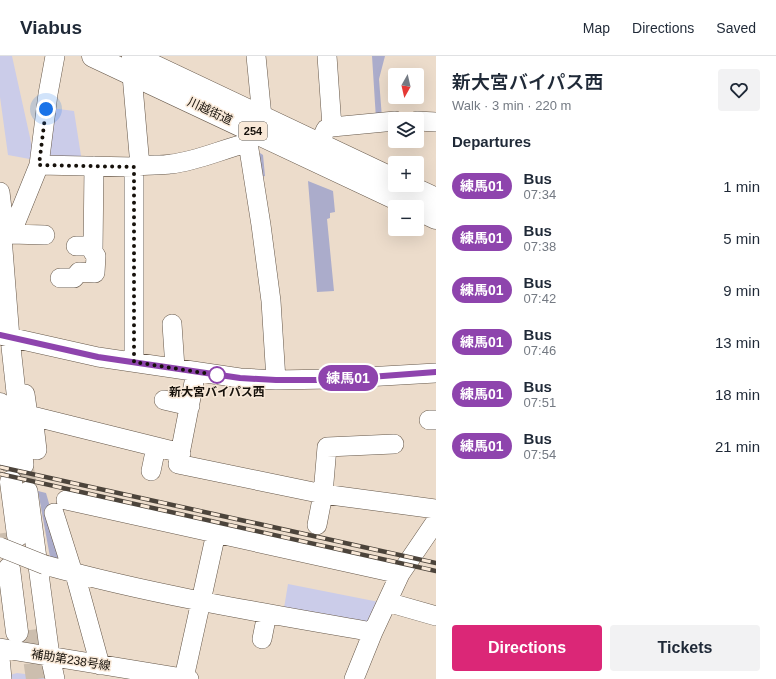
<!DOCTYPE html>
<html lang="en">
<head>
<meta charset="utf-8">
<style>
  :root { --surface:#fff; --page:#f2f2f3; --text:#1f2937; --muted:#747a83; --line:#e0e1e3; --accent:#db2777 }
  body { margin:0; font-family:Helvetica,"Noto Sans JP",sans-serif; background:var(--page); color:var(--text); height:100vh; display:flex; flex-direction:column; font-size:15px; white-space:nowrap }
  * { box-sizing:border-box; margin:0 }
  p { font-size:13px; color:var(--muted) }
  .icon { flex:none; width:22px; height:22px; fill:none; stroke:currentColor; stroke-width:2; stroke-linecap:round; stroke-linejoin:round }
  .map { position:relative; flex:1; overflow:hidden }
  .panel { display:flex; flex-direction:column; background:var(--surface); width:340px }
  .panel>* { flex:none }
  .badge { padding:0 8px; border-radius:13px; font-size:14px; line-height:26px }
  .needle { width:26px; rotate:188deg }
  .fabs { position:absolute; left:388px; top:12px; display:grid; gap:8px }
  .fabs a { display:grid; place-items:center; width:36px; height:36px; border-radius:4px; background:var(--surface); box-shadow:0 4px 16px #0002; font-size:20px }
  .you { position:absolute; width:20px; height:20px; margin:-10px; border:3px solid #fff; border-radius:50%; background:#1a73e8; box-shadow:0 0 0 6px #1a73e833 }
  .map>.badge { position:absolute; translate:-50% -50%; box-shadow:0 0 0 2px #fff }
  h2 { padding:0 16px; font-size:15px; line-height:36px }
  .round { display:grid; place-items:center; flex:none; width:42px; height:42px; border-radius:4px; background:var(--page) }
  .overview { display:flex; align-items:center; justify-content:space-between; height:68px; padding:0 16px }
  h1 { font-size:19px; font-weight:600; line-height:30px }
  .action { display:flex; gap:8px; margin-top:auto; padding:8px 16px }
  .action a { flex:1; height:46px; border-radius:4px; background:var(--accent); color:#fff; font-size:16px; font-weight:600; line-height:46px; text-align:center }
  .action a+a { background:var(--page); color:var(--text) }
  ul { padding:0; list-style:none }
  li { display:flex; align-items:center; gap:12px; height:52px; padding:0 16px }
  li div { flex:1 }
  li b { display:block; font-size:15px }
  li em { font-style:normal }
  li .badge { min-width:44px; font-weight:700; text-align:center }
  header { display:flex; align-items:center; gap:24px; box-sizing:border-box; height:56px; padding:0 20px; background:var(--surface); border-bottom:1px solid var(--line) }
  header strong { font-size:19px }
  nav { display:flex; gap:22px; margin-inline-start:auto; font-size:14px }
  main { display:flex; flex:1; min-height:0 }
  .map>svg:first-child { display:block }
  .green { fill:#cbcce9 }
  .forest { fill:#abaccb }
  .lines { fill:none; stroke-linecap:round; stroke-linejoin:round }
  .minor-tunnel { stroke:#ccbeae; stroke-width:19; stroke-dasharray:19 10; stroke-linecap:butt }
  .highway-tunnel { stroke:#ccbeae; stroke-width:22; stroke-dasharray:22 11; stroke-linecap:butt }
  .minor-casing { stroke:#655749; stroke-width:20 }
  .highway-casing { stroke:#655749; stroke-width:23 }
  .minor { stroke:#fff; stroke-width:19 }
  .highway { stroke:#fff; stroke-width:22 }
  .rail-casing { stroke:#4c443b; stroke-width:4.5 }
  .rail { stroke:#f9e9d8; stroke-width:3; stroke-dasharray:9; stroke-linecap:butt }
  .minor-bridge-casing { stroke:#655749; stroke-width:20; stroke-linecap:butt }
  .minor-bridge { stroke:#fff; stroke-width:19 }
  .line-casing { stroke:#fff; stroke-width:9 }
  .line { stroke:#8e44ad; stroke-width:6 }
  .walk { stroke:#16110b; stroke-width:4; stroke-dasharray:0 7.2 }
  .stop-dot { fill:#fff; stroke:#8e44ad; stroke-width:2 }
  .labels { text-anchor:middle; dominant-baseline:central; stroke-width:3; stroke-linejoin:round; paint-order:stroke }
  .shield { fill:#f9e9d8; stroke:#5a5248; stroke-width:1 }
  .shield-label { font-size:11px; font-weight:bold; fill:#16110b }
  .street-label { font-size:12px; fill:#16110b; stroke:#f9e9d8 }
  .stop-label { font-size:12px; font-weight:bold; fill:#16110b; stroke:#f9e9d8 }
</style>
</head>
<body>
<header>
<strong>Viabus</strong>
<nav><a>Map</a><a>Directions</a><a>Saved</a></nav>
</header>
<main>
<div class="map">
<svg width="436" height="623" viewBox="0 0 436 623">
  <rect width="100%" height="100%" fill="#ecdccb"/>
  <path class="green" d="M0 0H12L35 104 8 99 0 41Z
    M51 52 74 55 82 106H43Z
    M288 528 384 547 375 567 283 558Z
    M17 617 40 620 45 623H10V619Z"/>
  <path class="forest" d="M372 0H385L379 23 382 62 376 63Z
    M260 97 263 99 265 120 261 121 255 100Z
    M308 125 333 135 335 156 330 157V162L327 163 334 235 317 236Z
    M38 435 46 437 66 506 50 501Z"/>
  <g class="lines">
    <path class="minor-tunnel" d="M24 409 28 435"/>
    <path class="highway-tunnel" d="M3 477 8 512
      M30 574 37 623"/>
    <defs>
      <path id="minor" d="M256 0 262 61
        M327 0 332 71
        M132 19 140 110
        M417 65 436 66
        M248 87 261 169 271 245 276 324
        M319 88 326 73 332 71 395 65
        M39 109 134 111C146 108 159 110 171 108 198 105 222 93 248 87L254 77
        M0 136 5 178 2 181 10 282 24 409
        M5 178H11L39 109 48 38 55 0
        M11 178 45 179
        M76 190H93
        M60 222H74L79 216 95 217 96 200 93 196 94 110
        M172 268 175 312
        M0 279 98 301 240 322 276 324 330 323 436 317
        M134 306V111
        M196 316 178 408 323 438 436 453
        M25 338 28 359 181 397
        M164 344 190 350
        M33 360 37 394
        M429 364H436
        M151 415 156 391
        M28 435 50 600 55 623
        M66 444 400 518
        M54 457 73 517
        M317 469 323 438 327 391 394 388
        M45 509C153 539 263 557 373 576
        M75 518 100 609
        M387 546 436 560
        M262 583 267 558
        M0 592 189 623
        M0 602 2 623
        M184 622 216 477
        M354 623 373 576 400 518 436 465"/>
      <path id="highway" d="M93 0 414 151
        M133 0 395 124
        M406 129 436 143
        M417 153 436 162
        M0 348 8 404
        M11 426 18 479
        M9 513 17 576"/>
    </defs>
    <use href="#minor" class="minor-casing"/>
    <use href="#highway" class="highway-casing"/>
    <use href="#minor" class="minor"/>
    <use href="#highway" class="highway"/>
    <defs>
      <path id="rail" d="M0 411 436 507
        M0 418 436 515"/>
    </defs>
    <use href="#rail" class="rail-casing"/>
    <use href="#rail" class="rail"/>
    <defs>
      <path id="minor-bridge" d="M0 491 45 509"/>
    </defs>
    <use href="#minor-bridge" class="minor-bridge-casing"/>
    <use href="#minor-bridge" class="minor-bridge"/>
  </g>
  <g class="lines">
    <defs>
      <path id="line" d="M0 279 98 301 240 322 276 324H330L436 316"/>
    </defs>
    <use href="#line" class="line-casing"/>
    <use href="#line" class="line"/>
    <path class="walk" d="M46 53 39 109 134 111V306L217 319"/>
  </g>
  <circle class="stop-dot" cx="217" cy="319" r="8"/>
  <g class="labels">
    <rect class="shield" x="239" y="66" width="28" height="18" rx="3"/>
    <g class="shield-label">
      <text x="253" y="75">254</text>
    </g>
    <g class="street-label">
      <text transform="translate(210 55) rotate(25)">川越街道</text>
      <text transform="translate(71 604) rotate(9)">補助第238号線</text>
    </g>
    <g class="stop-label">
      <text x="217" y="336">新大宮バイパス西</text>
    </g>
  </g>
</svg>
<div class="fabs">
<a><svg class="needle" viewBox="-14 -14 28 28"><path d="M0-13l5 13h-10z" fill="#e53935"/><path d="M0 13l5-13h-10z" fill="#747a83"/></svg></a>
<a><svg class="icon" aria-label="layers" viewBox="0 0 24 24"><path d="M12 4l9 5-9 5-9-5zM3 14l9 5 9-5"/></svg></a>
<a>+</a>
<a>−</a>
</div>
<div class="you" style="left:46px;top:53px"></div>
<b class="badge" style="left:348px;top:322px;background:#8e44ad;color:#fff">練馬01</b>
</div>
<section class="panel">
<div class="overview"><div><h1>新大宮バイパス西</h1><p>Walk · 3 min · 220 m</p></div><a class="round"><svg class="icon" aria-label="heart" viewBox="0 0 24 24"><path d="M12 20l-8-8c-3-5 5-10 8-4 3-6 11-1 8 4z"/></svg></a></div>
<h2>Departures</h2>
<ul>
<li><span class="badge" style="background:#8e44ad;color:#fff">練馬01</span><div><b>Bus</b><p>07:34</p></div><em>1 min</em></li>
<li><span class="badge" style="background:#8e44ad;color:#fff">練馬01</span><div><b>Bus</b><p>07:38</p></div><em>5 min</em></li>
<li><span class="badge" style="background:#8e44ad;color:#fff">練馬01</span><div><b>Bus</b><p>07:42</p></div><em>9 min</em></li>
<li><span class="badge" style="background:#8e44ad;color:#fff">練馬01</span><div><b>Bus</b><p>07:46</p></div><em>13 min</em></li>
<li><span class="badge" style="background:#8e44ad;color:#fff">練馬01</span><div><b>Bus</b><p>07:51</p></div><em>18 min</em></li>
<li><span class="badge" style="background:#8e44ad;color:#fff">練馬01</span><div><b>Bus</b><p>07:54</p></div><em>21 min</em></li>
</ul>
<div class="action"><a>Directions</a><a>Tickets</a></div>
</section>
</main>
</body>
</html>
